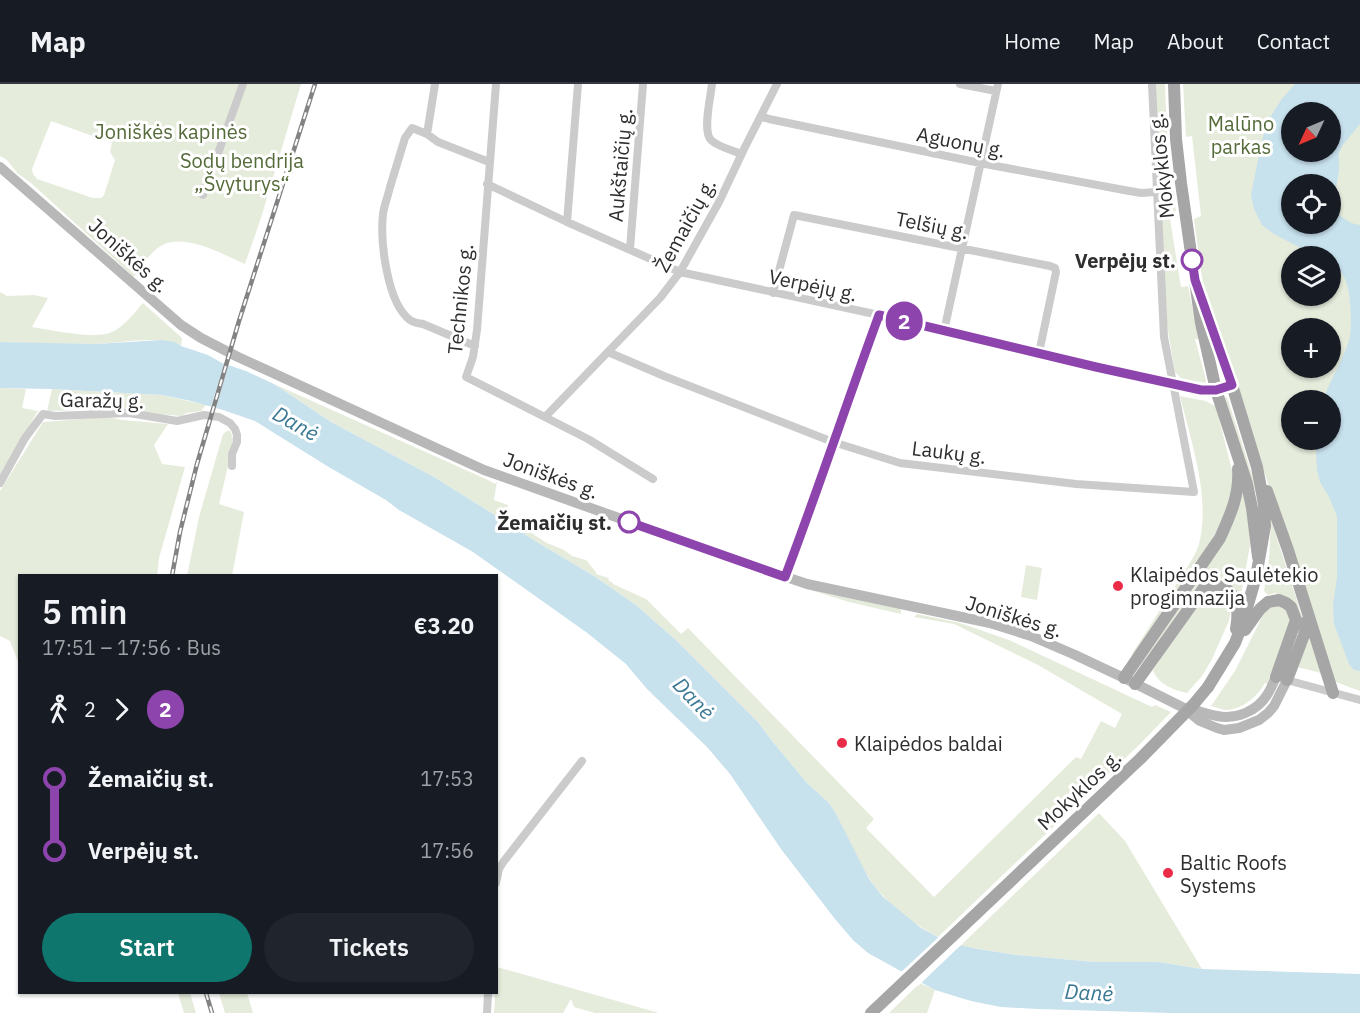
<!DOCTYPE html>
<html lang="en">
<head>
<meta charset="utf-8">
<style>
  :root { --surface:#171b24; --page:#20242c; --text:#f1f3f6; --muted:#9ea1a6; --line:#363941; --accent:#0f766e }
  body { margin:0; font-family:"IBM Plex Sans",sans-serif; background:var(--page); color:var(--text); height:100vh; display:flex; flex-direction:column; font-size:22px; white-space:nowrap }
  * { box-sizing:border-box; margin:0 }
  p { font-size:20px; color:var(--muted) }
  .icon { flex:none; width:33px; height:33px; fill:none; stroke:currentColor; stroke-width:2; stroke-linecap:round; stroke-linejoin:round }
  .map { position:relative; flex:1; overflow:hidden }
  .panel { position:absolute; left:18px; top:490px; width:480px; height:420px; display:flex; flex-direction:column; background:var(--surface); border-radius:0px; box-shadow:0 2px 4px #0004 }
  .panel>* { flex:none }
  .badge { padding:0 12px; border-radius:20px; font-size:21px; line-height:39px }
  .needle { width:39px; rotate:226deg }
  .buttons { position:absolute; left:1281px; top:18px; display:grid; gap:12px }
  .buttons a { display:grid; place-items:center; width:60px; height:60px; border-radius:50%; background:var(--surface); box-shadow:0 2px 4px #0004; font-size:30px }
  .map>.badge { position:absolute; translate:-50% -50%; box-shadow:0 0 0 3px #fff }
  .legs { display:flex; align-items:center; gap:9px; height:66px; padding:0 24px; font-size:20px }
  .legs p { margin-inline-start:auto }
  .headline { display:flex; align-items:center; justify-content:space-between; height:102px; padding:0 24px }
  h1 { font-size:33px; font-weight:600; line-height:45px }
  .button { display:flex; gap:12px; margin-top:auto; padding:12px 24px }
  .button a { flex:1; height:69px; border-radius:36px; background:var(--accent); color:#fff; font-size:24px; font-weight:600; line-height:69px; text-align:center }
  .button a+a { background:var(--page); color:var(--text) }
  ul { padding:0 24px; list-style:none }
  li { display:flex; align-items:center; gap:21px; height:72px; font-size:22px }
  li i { display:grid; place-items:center; width:9px; height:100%; margin:0 8px; background:currentColor }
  li i::after { content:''; width:15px; height:15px; margin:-8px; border:4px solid; border-radius:50%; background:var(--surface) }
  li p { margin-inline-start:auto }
  li:first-child i { background:linear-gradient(#0000 50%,currentColor 0) }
  li:last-child i { background:linear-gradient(currentColor 50%,#0000 0) }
  header { display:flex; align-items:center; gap:36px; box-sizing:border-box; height:84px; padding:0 30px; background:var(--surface); border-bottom:2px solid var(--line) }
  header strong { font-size:28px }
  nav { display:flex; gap:33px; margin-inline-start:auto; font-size:21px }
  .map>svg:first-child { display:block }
  .green { fill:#e6ecdc; fill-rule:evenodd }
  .water { fill:#c7e1ed; fill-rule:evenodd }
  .pier { fill:#fff }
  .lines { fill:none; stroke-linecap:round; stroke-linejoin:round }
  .street { stroke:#cbcbcb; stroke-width:8 }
  .secondary { stroke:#b8b8b8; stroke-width:10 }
  .primary { stroke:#a6a6a6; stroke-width:12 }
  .rail-casing { stroke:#838383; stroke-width:4.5 }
  .rail { stroke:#fff; stroke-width:2; stroke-dasharray:7; stroke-linecap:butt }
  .primary-bridge { stroke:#a6a6a6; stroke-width:12 }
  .line-1-casing { stroke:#fff; stroke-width:14 }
  .line-1 { stroke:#8e44ad; stroke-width:9 }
  .stop-1-dot { fill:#fff; stroke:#8e44ad; stroke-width:3 }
  .poi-dot { fill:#ea2c49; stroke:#fff; stroke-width:2 }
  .labels { text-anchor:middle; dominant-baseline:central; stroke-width:6; stroke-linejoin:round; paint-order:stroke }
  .park-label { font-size:20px; fill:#556b3a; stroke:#fff }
  .street-label { font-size:20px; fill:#2e2e2e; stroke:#fff }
  .stop-label { font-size:20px; font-weight:bold; fill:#2e2e2e; stroke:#fff; text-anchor:end }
  .poi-label { font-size:20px; fill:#2e2e2e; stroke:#fff; text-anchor:start }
  .water-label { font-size:21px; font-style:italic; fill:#3a7893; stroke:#fff }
</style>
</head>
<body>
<header>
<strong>Map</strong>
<nav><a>Home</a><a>Map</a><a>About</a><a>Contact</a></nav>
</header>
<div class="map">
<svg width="1360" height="929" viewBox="0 0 1360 929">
  <rect width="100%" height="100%" fill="#fff"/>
  <path class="green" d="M0 0H301L261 134 245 180C222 170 182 147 159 163 148 171 141 183 134 193L31 99 17 89 7 76 0 72ZM51 37 112 59 110 68 115 76 104 111 101 114H93L37 95 33 90 32 85Z
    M1155 0H1165C1166 43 1170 85 1176 127L1161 129V122H1165L1164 111 1160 110Z
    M1183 0H1360V607L1336 598 1333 594 1212 232 1202 194 1194 135 1201 132 1192 52 1186 53ZM1292 28H1330V68H1292ZM1292 100H1330V140H1292ZM1292 172H1330V212H1292ZM1292 244H1330V284H1292ZM1292 316H1330V356H1292Z
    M1161 135H1170L1181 203 1188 202 1199 255H1195L1206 296 1205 299 1181 294 1175 288 1167 241Z
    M0 208 7 212 34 211 48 214 32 243C51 246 96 256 112 248 125 242 134 229 143 219L182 254 181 262C162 250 116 260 93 260 62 260 31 259 0 258Z
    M274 300 488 396 495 400 497 397 494 416 508 421 505 432 547 459 564 466 572 472 586 476 596 488V490L609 494 608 496 613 499V500L646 515 681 550 688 544 874 735 866 744 934 813 1076 673 1081 675 1101 637 1115 644 1122 630 1038 581 954 540 914 533 917 530 960 539 1009 556 1152 623 1155 621 1171 628 1140 660 938 853C919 843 897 828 883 812 863 791 847 754 835 728L829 719 807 699 772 657 758 638 679 559 636 521 594 492 540 460 490 428 434 393 331 338Z
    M0 304 26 305 22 324 38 327 0 391Z
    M52 305 162 311 206 321 201 327 187 329 181 332 105 325 47 327Z
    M1180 312 1206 317 1216 323 1234 394 1224 435 1205 466 1136 571 1132 570 1191 477C1194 472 1197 466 1199 460 1211 413 1191 358 1180 312Z
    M1227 313 1253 393 1259 419V434L1256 410 1225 314Z
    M106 333 123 336 168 340 154 361 162 380 185 383 159 474 157 492H20L19 580 10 557 0 552V407L43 338Z
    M229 346 231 349 234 357 219 420 244 428 232 492H187L199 433 223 350Z
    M1244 406 1249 438 1250 462 1240 515 1201 501 1195 505 1142 583 1140 582 1204 485Z
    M1271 436 1303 535 1302 541 1288 581 1285 580 1298 545 1289 514 1275 509 1268 511 1264 507 1269 475Z
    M1026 481 1042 484 1037 516 1021 513Z
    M804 504 899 524 901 526V530L849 518Z
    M1215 506 1228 513 1231 525 1229 537 1211 577 1202 592 1187 609C1173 606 1158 600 1153 586L1202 511Z
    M1278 519 1284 522 1292 533 1268 600 1265 599C1257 613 1242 626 1225 626 1220 625 1215 623 1211 622L1235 587 1265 527Z
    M1309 554 1310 555 1321 589 1297 583Z
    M1099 729 1125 757 1202 885 1158 878H1095L1017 871 960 862Z
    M497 883 659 929H595L574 923 571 915 563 929H494Z
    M920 899 935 906 927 929H889Z
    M178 909H190L196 929H184Z
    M219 909H247L253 929H225Z"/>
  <path class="water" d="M1295 0H1360V40L1342 62 1339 69V87L1334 116V125L1342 133 1351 139 1360 141V587L1354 586 1349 580 1334 540 1333 521 1337 494V432L1329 413 1320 398 1317 386 1316 369 1318 356H1330V316H1324L1326 308C1333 292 1347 268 1350 252 1351 246 1351 239 1351 233 1350 215 1350 189 1331 180L1330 172H1316L1274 150 1262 141 1254 125 1251 111 1262 56 1269 35 1281 16ZM1292 28H1330V68H1292ZM1292 100H1330V140H1292Z
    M162 256 175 258 181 262 208 271 222 279 246 287 274 300 331 338 434 393 490 428 540 460 594 492 636 521 679 559 758 638 772 657 807 699 829 719 835 728 869 795 883 813 921 844 949 859 978 865 1017 871 1095 878H1158L1202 885 1360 890V929H1171L1038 925 1001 923 971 917 935 906 868 869 853 856 835 835 781 765 730 690 707 663 647 605 626 580 586 548 473 468 399 426 386 416 327 382 255 337 223 326 191 317 162 311 52 305 0 304V258L96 260Z"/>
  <path class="pier" d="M225 277 229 279 215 327 210 326Z
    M941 851 950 856 963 859 918 902 899 890Z"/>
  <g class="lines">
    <path class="street" d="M496 0 477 246 473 273 466 293 588 355 653 395
      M712 0C711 12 702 47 711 56 718 63 732 66 741 70
      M960 0 996 7
      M761 32 769 35 980 79 1124 106 1141 109 1156 108
      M427 50 435 0
      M487 100 567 138 680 188 879 231 1096 283 1201 306H1216
      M203 111 243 0
      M567 138 578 0
      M630 165 643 0
      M773 209 794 131 1050 182 1055 184 1056 188 1039 269
      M944 247 998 0
      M475 262 423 240C418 239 414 239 410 236 387 219 380 157 383 130 384 122 388 112 390 103 395 87 400 70 405 54L412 44 427 50 438 58 489 78
      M608 268 664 292 833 358 900 379 1076 400 1194 408 1164 253 1152 0
      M546 332 660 214 680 188 719 118 744 65 777 0
      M0 399 25 354 43 330 55 332 129 329 177 337 204 331 219 333 230 339 235 345 237 351V358L232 370V382
      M785 493C817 406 847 318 879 231
      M1283 595 1360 616
      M496 799 499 785 504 777 582 677
      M487 929 488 909"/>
    <path class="secondary" d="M0 83 181 241 201 254 238 273 484 386 745 479 807 500 990 539 1031 552 1073 570 1124 594 1184 624 1200 637 1217 644 1224 646 1239 644 1259 636 1268 629 1274 622 1287 596
      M1185 624C1197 626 1206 630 1217 632 1236 636 1257 627 1267 611 1271 605 1273 599 1276 593"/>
    <path class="primary" d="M1174 0 1176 55 1181 99 1201 239 1216 306 1247 400 1252 424 1258 473
      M1204 223 1232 301 1257 383 1264 420 1265 442 1256 493 1242 541 1235 559 1208 603
      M1267 407 1288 466 1333 609
      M1245 546 1260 525 1268 518 1279 516 1286 519 1291 523 1296 536 1276 593
      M1124 594 1220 454C1230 432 1240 410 1238 385
      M1287 596 1304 551 1308 535
      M1135 600 1203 505C1221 497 1236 507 1237 526 1238 532 1237 539 1236 545"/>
    <defs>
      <path id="rail" d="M172 492 180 448 197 380 239 237 315 0
        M206 909 212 929"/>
    </defs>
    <use href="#rail" class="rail-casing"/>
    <use href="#rail" class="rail"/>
    <path class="primary-bridge" d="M871 929 1140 675 1193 621 1208 603"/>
  </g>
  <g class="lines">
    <defs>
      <path id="line-1" d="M629 438 785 493C818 406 847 318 879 231L1096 283 1201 306H1216L1232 301 1195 196 1192 176"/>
    </defs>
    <use href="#line-1" class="line-1-casing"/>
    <use href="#line-1" class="line-1"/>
  </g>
  <g class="stop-1-dot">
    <circle cx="1192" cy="176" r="10"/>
    <circle cx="629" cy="438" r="10"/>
  </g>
  <g class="poi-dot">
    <circle cx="1118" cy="502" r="6"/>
    <circle cx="842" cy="659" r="6"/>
    <circle cx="1168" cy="789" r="6"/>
  </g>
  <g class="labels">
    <g class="park-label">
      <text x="1241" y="39">Malūno<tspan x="1241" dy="23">parkas</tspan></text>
      <text x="171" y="47">Joniškės kapinės</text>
      <text x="242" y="76">Sodų bendrija<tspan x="242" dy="23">„Švyturys“</tspan></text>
    </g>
    <g class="street-label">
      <text transform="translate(961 58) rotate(11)">Aguonų g.</text>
      <text transform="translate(620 81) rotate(-85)">Aukštaičių g.</text>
      <text transform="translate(1161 82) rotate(-96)">Mokyklos g.</text>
      <text transform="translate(685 141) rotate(-61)">Žemaičių g.</text>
      <text transform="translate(932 141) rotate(11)">Telšių g.</text>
      <text transform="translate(129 171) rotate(42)">Joniškės g.</text>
      <text transform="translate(813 201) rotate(12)">Verpėjų g.</text>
      <text transform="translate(460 215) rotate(-84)">Technikos g.</text>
      <text transform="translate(102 316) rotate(1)">Garažų g.</text>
      <text transform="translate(949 368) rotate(7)">Laukų g.</text>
      <text transform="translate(551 391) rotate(20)">Joniškės g.</text>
      <text transform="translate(1014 532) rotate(17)">Joniškės g.</text>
      <text transform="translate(1079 706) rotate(-43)">Mokyklos g.</text>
    </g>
    <g class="stop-label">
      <text x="1176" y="176">Verpėjų st.</text>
      <text x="612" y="438">Žemaičių st.</text>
    </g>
    <g class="poi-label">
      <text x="1130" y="490">Klaipėdos Saulėtekio<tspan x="1130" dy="23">progimnazija</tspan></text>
      <text x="854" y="659">Klaipėdos baldai</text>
      <text x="1180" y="778">Baltic Roofs<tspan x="1180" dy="23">Systems</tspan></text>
    </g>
    <g class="water-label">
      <text transform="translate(296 339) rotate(29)">Danė</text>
      <text transform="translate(694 614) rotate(46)">Danė</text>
      <text transform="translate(1089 908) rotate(3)">Danė</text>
    </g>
  </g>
</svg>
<div class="buttons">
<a><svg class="needle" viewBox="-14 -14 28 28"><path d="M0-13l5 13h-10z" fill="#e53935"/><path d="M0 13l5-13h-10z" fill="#9ea1a6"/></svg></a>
<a><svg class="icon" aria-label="locate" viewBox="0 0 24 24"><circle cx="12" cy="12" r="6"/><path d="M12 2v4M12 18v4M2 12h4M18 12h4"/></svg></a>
<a><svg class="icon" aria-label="layers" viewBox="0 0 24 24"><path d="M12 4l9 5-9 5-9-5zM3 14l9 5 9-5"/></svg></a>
<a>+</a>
<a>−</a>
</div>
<b class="badge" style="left:904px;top:237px;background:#8e44ad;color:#fff">2</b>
<section class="panel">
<div class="headline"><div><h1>5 min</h1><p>17:51 – 17:56 · Bus</p></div><b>€3.20</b></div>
<div class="legs"><svg class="icon" aria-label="walk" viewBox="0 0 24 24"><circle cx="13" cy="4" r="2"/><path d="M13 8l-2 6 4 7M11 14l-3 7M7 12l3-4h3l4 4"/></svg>2<svg class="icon" aria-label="forward" viewBox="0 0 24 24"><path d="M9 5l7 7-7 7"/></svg><b class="badge" style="background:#8e44ad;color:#fff">2</b></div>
<ul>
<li><i style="color:#8e44ad"></i><b>Žemaičių st.</b><p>17:53</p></li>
<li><i style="color:#8e44ad"></i><b>Verpėjų st.</b><p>17:56</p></li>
</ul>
<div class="button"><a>Start</a><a>Tickets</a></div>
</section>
</div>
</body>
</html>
